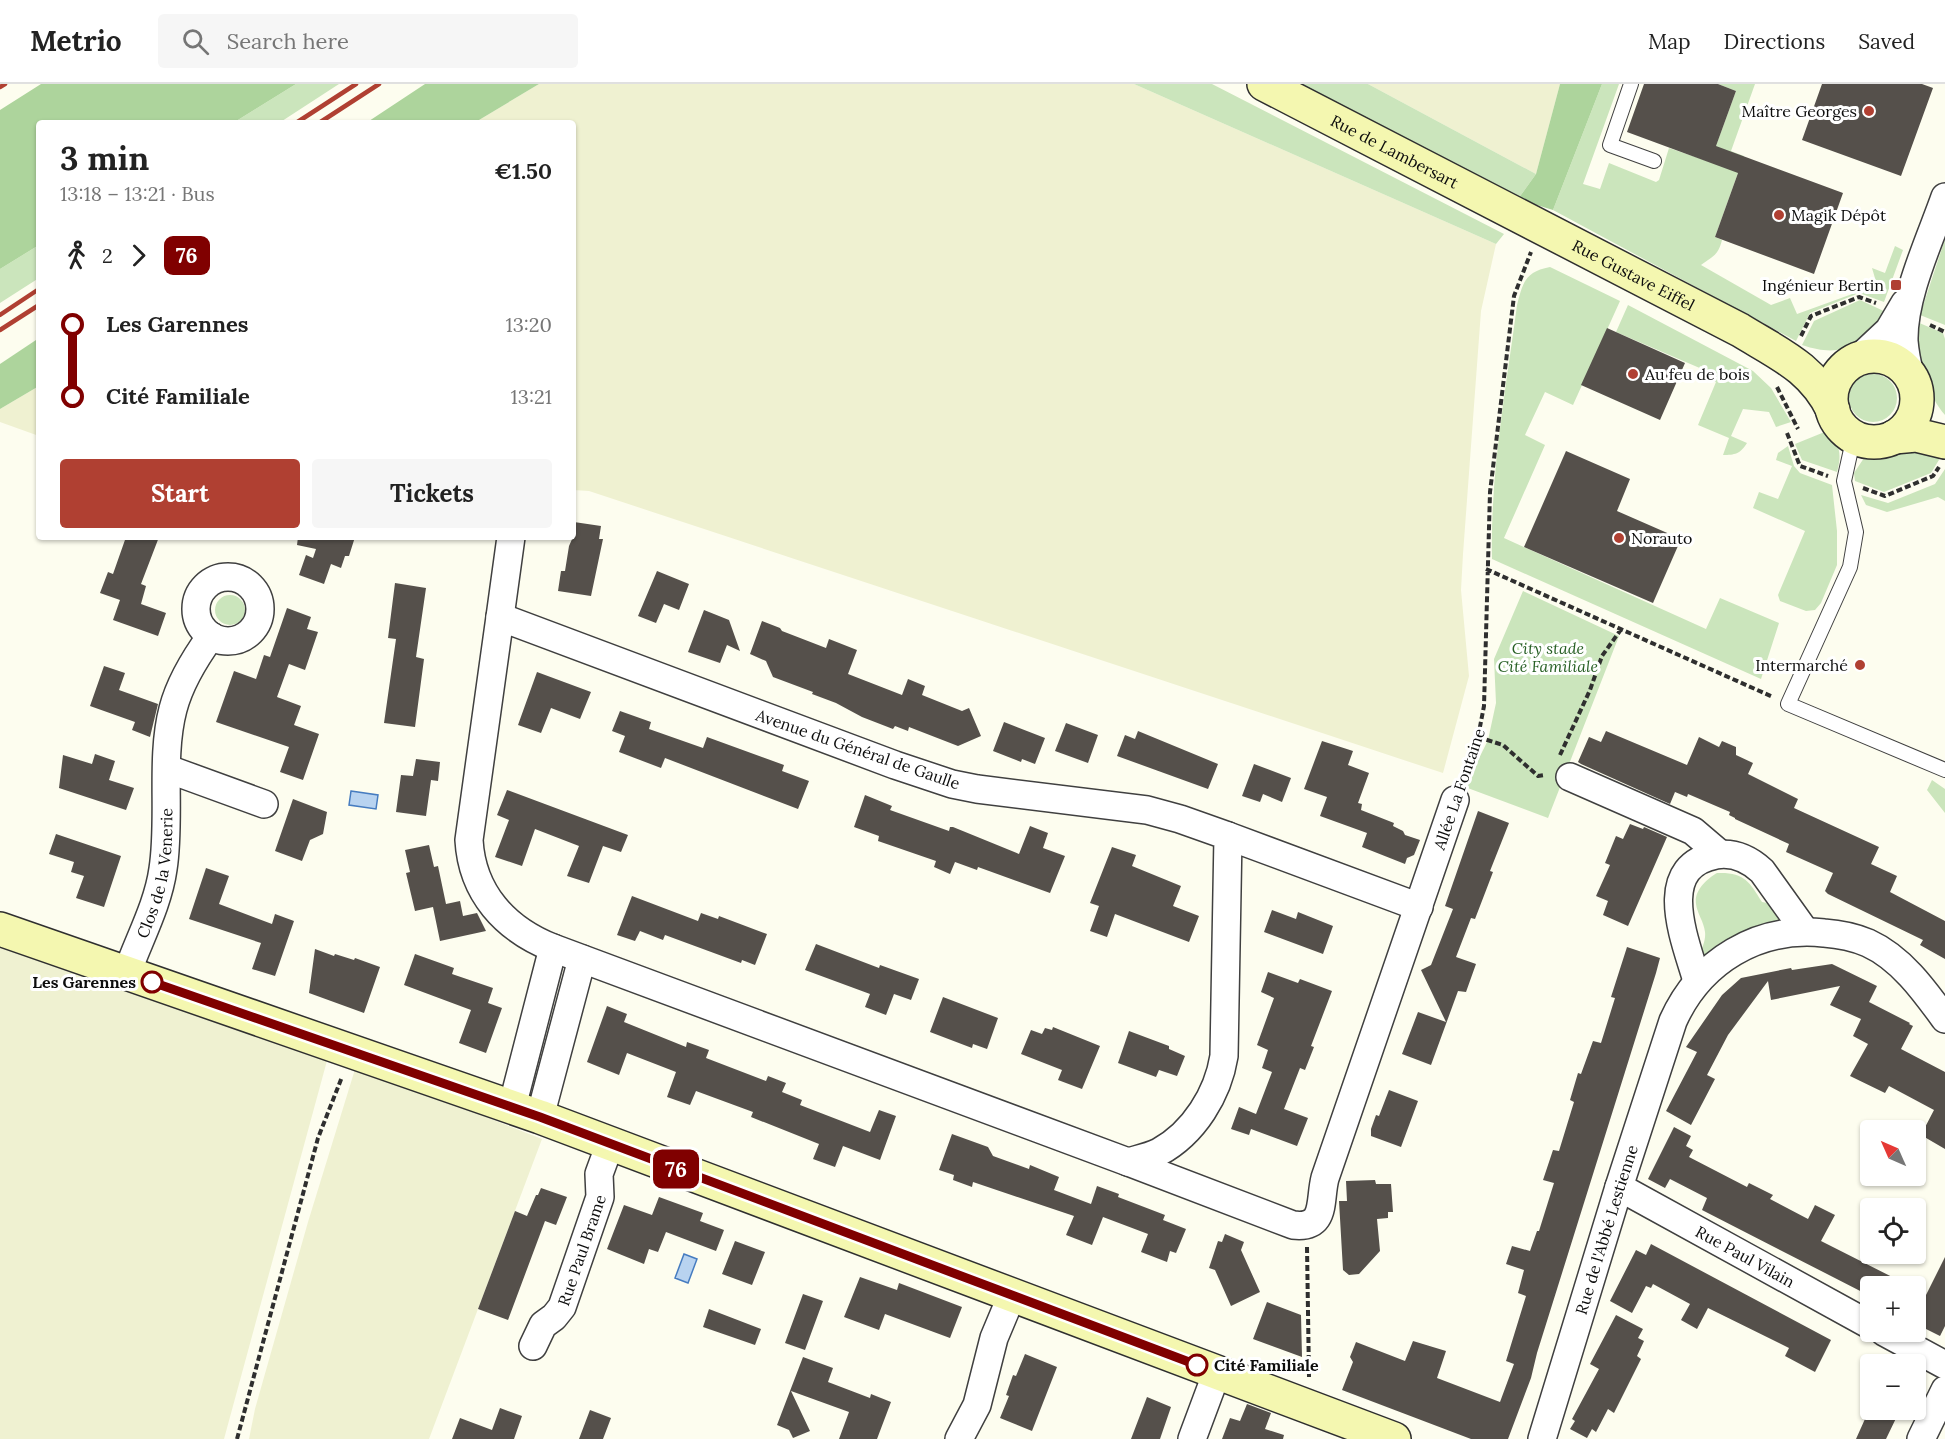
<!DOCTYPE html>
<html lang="en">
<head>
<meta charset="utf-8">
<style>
  :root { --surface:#fff; --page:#f6f6f6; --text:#222; --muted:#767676; --line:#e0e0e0; --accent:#b04032 }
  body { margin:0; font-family:Lora,serif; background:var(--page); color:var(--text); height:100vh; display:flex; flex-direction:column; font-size:22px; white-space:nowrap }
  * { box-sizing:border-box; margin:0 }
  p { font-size:20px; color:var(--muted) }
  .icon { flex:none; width:33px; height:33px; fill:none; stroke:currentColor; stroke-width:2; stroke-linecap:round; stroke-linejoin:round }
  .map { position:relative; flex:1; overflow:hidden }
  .sheet { position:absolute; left:36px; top:36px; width:540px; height:420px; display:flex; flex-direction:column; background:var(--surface); border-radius:6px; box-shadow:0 2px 4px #0004 }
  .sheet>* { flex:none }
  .badge { padding:0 12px; border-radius:9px; font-size:21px; line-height:39px }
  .needle { width:39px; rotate:315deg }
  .controls { position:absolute; left:1860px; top:1036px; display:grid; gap:12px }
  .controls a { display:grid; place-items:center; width:66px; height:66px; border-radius:6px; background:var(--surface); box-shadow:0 2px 4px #0004; font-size:30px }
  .map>.badge { position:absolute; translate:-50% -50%; box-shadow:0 0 0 3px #fff }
  .legs { display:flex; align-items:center; gap:9px; height:66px; padding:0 24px; font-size:20px }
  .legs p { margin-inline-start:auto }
  .headline { display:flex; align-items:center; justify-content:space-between; height:102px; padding:0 24px }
  h1 { font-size:33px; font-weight:700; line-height:45px }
  .cta { display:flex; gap:12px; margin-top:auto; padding:12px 24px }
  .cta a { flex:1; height:69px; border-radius:6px; background:var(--accent); color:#fff; font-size:24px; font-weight:700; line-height:69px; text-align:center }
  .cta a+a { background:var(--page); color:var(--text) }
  ul { padding:0 24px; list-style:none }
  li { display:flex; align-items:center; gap:21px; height:72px; font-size:22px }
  li i { display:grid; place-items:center; width:9px; height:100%; margin:0 8px; background:currentColor }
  li i::after { content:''; width:15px; height:15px; margin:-8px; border:4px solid; border-radius:50%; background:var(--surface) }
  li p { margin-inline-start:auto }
  li:first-child i { background:linear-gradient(#0000 50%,currentColor 0) }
  li:last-child i { background:linear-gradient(currentColor 50%,#0000 0) }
  header { display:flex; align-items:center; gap:36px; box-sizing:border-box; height:84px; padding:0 30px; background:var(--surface); border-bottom:2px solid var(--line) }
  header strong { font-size:28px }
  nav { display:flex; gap:33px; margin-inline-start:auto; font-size:21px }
  .search { width:420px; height:54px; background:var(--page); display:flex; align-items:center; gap:15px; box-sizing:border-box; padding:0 21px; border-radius:6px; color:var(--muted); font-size:22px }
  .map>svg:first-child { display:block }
  .farmland { fill:#eff1d1 }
  .green { fill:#cbe5bc }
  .forest { fill:#add49c }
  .water { fill:#b8d3f0; stroke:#467cc0; stroke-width:1.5 }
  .building { fill:#55504b }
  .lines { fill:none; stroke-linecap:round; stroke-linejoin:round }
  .lane-casing { stroke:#404040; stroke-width:16 }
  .street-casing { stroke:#404040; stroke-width:30 }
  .secondary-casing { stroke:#2f2f2f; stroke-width:36 }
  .path { stroke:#2f2f2f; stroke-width:4; stroke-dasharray:6 3; stroke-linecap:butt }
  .lane { stroke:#fff; stroke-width:14 }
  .street { stroke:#fff; stroke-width:27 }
  .secondary { stroke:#f4f7b0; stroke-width:33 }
  .rail { stroke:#b04032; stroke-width:4.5 }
  .line-1-casing { stroke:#fff; stroke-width:14 }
  .line-1 { stroke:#800000; stroke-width:9 }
  .poi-dot { fill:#b04032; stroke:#fff; stroke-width:2 }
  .stop-1-dot { fill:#fff; stroke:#800000; stroke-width:3 }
  .labels { text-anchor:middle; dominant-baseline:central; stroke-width:6; stroke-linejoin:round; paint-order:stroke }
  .poi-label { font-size:16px; fill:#0d0d0d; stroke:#fff; text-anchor:end }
  .street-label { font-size:16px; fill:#0d0d0d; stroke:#fff }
  .park-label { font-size:16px; font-style:italic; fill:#275f24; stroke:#fff }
  .stop-label { font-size:16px; font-weight:bold; fill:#0d0d0d; stroke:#fff; text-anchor:end }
</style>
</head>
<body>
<header>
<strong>Metrio</strong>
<div class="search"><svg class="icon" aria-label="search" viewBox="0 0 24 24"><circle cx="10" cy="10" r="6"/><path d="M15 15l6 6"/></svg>Search here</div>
<nav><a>Map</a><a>Directions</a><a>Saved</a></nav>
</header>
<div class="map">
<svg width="1945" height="1355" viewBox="0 0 1945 1355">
  <rect width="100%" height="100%" fill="#fdfdef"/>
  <path class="farmland" d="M539 0H1134L1496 160 1481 227 1463 470 1461 506 1469 592 1443 689 589 407 573 406V39H474Z
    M1368 0H1560L1536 90Z
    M39 302V352L0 338V325Z
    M0 862 328 973 224 1355H0Z
    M356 982 542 1055 429 1355H249L255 1325 308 1138Z"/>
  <path class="green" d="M296 0H339L279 39H233Z
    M1134 0H1212L1504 150 1496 160Z
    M1299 0H1368L1536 90 1518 115Z
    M1602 0H1619L1583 100 1600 105 1609 79 1656 98 1659 96 1669 64 1710 78 1736 7 1718 0H1755L1731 67 1744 72 1715 153 1722 156C1718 172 1713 172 1701 181L1771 221 1790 214 1797 230 1877 201 1872 184 1885 189 1895 162 1903 166 1884 218 1859 209 1810 229 1796 257 1553 126Z
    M1945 155V241L1920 231Z
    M39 161V194L0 219V185Z
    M1550 183 1620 217 1573 321 1545 308 1525 351 1545 361 1504 454 1706 545 1720 514 1779 539 1761 595 1492 475C1490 390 1506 305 1517 221 1523 198 1525 188 1550 183Z
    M1860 216 1888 229C1859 258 1846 276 1802 261L1814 237Z
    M1628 221 1753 287 1771 304 1791 338 1776 343 1769 328 1743 325 1731 352 1747 359C1740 370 1735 371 1723 371L1729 354 1698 341 1716 298 1700 292 1702 285 1616 248Z
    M1917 238 1943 249 1945 255V331C1929 313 1918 280 1915 257 1914 251 1916 244 1917 238Z
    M1849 314a24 24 0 1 1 48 0a24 24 0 1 1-48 0Z
    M1827 347C1840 360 1842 370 1837 388L1802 376 1795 360Z
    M1788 362 1794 382 1800 389 1832 401 1837 447V481L1821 519 1815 526 1806 527 1780 517 1778 511 1805 447 1753 424 1759 408 1778 415 1792 382 1776 376 1778 369Z
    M1945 366 1931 389 1884 408 1855 397 1854 389 1866 371 1875 372 1892 368Z
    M1945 385V417L1938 413 1887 428 1866 421 1861 411 1888 419 1935 400Z
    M1523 507 1619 552 1548 734 1465 703 1488 656 1496 619 1494 575Z
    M215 526a15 15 0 1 1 30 0a15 15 0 1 1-30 0Z
    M1932 696 1945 705V729L1927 706Z
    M1717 789C1744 788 1749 797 1762 818L1773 820 1783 839 1709 876 1699 872C1702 865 1706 856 1705 848 1704 838 1697 829 1696 820 1694 806 1707 795 1717 789Z"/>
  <path class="forest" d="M41 0H296L233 39H39V161L0 185V26Z
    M425 0H539L474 39H366Z
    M1560 0H1602L1553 126 1518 115 1536 90Z
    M39 254V302L0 325V280Z"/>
  <path class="water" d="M351 707 378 711 376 725 349 721Z
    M684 1170 697 1175 688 1199 675 1194Z"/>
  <path class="building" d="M1644 0H1718L1736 7 1716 62 1843 109 1814 190 1715 153 1738 89 1627 48Z
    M1822 0H1922L1933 4 1901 92 1802 56Z
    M1607 244 1685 279 1660 336 1581 301Z
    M1566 367 1630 395 1617 427 1681 455 1653 519 1524 463Z
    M574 438 601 442 599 455H603L591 512 558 507 561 487H565L569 462 573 453Z
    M126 453H159L141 500 146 502 141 520 166 529 158 552 113 536 120 516 100 509 108 488 113 490Z
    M298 453H355L349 472H345L341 484 331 480 324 500 299 491 306 471 313 474 316 465 297 461Z
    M657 487 689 500 679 526 664 520 656 539 638 532Z
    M395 499 426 504 416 573 424 575 415 643 384 639 396 555 388 554Z
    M287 524 311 533 307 545 318 548 305 586 289 580 277 613 301 622 294 641 319 650 303 696 280 688 289 663 216 638 234 587 256 595 264 571 270 573Z
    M704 526 729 536 740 567 727 561 720 579 688 568Z
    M762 537 780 544 782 547 826 564 829 555 857 566 848 590 902 611 908 595 925 602 922 611 962 627 969 624 981 652 958 662 909 643 908 647 895 642 893 645 862 633 836 619 812 610 813 608 773 593 766 577 750 570Z
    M104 582 125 589 119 606 158 620 150 653 132 646 135 638 90 622Z
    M537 588 591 608 580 635 551 624 541 649 518 641Z
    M620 627 651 638 649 645 703 664 707 653 784 681 782 687 809 697 798 725 665 674 661 684 619 668 625 652 612 647Z
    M1004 638 1045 654 1035 680 1022 675 1021 678 993 667Z
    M1066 639 1098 651 1088 679 1055 667Z
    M1138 647 1218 680 1208 705 1117 672 1125 651 1135 655Z
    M1606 647 1687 681 1699 653 1719 663 1722 657 1736 663V671L1753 679 1748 690 1798 715 1794 724 1879 763 1871 780 1897 792 1890 808 1945 837V875L1920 861 1923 856 1828 810 1825 807 1833 789 1786 768 1789 760 1735 735V734L1729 731 1730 728 1688 710 1687 713 1675 708 1670 720 1581 680 1578 678 1589 653 1601 658Z
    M1322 657 1353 667 1348 681 1369 689 1358 719 1362 720 1361 726 1394 739 1393 742 1403 747 1405 751 1420 756 1414 771 1407 774 1405 780 1362 763 1367 749 1320 732 1327 713 1304 705Z
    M95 670 115 677 109 696 134 704 126 726 59 704 63 671 92 680Z
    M416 675 440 678 438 697 431 696 426 732 396 728 401 691 413 692Z
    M1254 680 1291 694 1282 718 1263 710 1260 718 1242 712Z
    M507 706 628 751 621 768 603 762 589 799 567 792 579 762 535 745 522 782 495 773 509 736 497 731Z
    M865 711 892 722 890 726 949 747 950 743H953L1019 770 1030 742 1048 749 1043 764 1065 772 1050 809 978 783 977 786 955 778 950 790 934 783 936 777 878 757 879 752 854 743Z
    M293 715 327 728 323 750 310 756 302 777 275 767Z
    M1478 727 1509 739 1490 787 1493 788 1485 809 1475 835 1471 834 1456 873 1476 880 1466 908 1458 907 1431 981 1402 970 1418 928 1446 938 1421 886 1431 881 1453 825 1445 822Z
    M1630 740 1643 745 1644 743 1667 753 1628 842 1603 831 1608 817 1596 812 1610 781 1605 779 1616 752 1623 755Z
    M56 750 121 772 104 823 76 814 84 792 71 788 74 778 49 770Z
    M429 761 434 783 438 782 446 820 460 817 463 832 477 829 486 847 440 857 433 823 415 827 406 789 410 788 405 766Z
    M1112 763 1136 771 1132 782 1181 802 1173 822 1199 832 1189 858 1115 830 1107 853 1090 847 1099 822 1090 819Z
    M206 784 229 792 219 820 272 840 275 830 294 837 275 892 252 885 261 859 189 835Z
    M632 812 698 837 701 829 718 835 719 832 767 850 755 881 742 876 741 879 665 851 663 856 640 847 635 857 617 851Z
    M1272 826 1296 835 1298 828 1333 842 1323 870 1264 848Z
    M816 860 879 884 880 881 919 895 911 916 894 910 886 931 865 923 870 910 805 886Z
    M1627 863 1660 874 1656 889 1537 1269 1531 1294 1508 1355H1471L1342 1306 1353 1278 1350 1273 1356 1258 1405 1277 1413 1257 1446 1267 1437 1294 1500 1318 1514 1280 1506 1277 1526 1212 1518 1209 1524 1186 1506 1180 1512 1162 1530 1167 1537 1147H1539L1554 1099 1543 1096 1553 1066 1559 1067 1574 1018 1570 1016 1578 989 1581 990 1593 957 1601 959 1615 914 1611 913Z
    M315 865 334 872 335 870 354 876 355 874 380 883 364 929 309 909Z
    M415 870 454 884 452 890 493 904 488 919 502 924 486 969 459 959 471 926 404 901Z
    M1832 880 1877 902 1869 918 1910 939 1909 940 1913 942 1901 965 1945 988V1065L1921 1051 1934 1026 1889 1002 1885 1009 1850 992 1868 960 1853 952 1861 935 1830 921 1840 902 1771 916 1768 897 1728 951 1707 991 1715 995 1691 1041 1666 1027 1697 968 1686 963 1722 911 1741 894 1791 884 1792 886Z
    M1268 888 1298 899 1300 895 1332 907 1311 962 1314 963 1305 986 1300 984 1284 1025 1308 1034 1297 1062 1251 1045 1249 1051 1231 1045 1239 1023 1256 1030 1272 988 1262 984 1268 966 1257 961 1274 914 1261 908Z
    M943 913 998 934 987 965 973 960 972 964 930 948Z
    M607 922 627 930 624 938 686 963 687 958 709 966 706 974 766 997 768 992 786 999 782 1008 802 1016 800 1021 870 1048 879 1026 896 1032 880 1076 843 1062 835 1083 813 1075 819 1060 751 1033 753 1028 696 1007 690 1021 667 1013 676 988 627 969 619 991 587 978Z
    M1053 943 1100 962 1082 1005 1058 996 1062 986 1021 970 1031 946 1042 950 1045 944 1052 946Z
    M1129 947 1169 962V965L1185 972 1177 992 1159 986 1156 993 1118 979Z
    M1389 1006 1418 1017 1401 1063 1371 1052V1045L1376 1031 1379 1032Z
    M1674 1043 1691 1052 1686 1062 1693 1066 1689 1073 1747 1103 1749 1099 1773 1111 1770 1115 1808 1135 1815 1121 1835 1131 1821 1157 1912 1203H1870V1212L1702 1126 1707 1114 1670 1095 1665 1104 1648 1095Z
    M952 1050 988 1063 993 1072 1029 1085 1030 1081 1059 1093 1054 1106 1091 1120 1097 1102 1119 1110 1118 1113 1165 1131 1163 1136 1186 1145 1176 1169 1170 1167 1167 1178 1141 1168 1148 1150 1103 1133 1092 1161 1066 1151 1074 1132 973 1098 972 1103 953 1096 954 1091 939 1086Z
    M1375 1096 1376 1100H1391L1393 1128H1388V1134L1377 1135 1380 1167 1359 1190 1349 1191 1343 1186 1339 1117H1347L1346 1097Z
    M541 1104 567 1113 556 1141 545 1137 508 1236 478 1225 515 1127 527 1132 536 1111H538Z
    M659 1113 703 1129 700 1137 724 1146 716 1167 666 1148 658 1168 649 1165 644 1180 607 1165 624 1121 652 1131Z
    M1225 1150 1244 1158 1241 1166 1260 1208 1231 1222 1215 1186 1209 1184 1218 1157 1222 1158Z
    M735 1157 765 1168 752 1201 722 1190Z
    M1651 1160 1831 1256 1815 1288 1785 1272 1789 1264 1708 1224 1697 1245 1681 1236 1690 1220 1653 1200 1651 1204 1646 1202 1632 1229 1610 1217 1636 1166 1646 1171Z
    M1945 1173V1242L1940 1252 1916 1240V1205L1926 1211Z
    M860 1193 897 1206 899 1199 962 1223 950 1254 885 1230 879 1246 844 1233Z
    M803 1210 823 1217 805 1266 785 1259Z
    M1267 1218 1301 1231 1302 1273 1253 1255Z
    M709 1225 761 1245 755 1261 703 1243Z
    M1616 1231 1643 1245 1638 1254 1644 1257 1637 1272 1641 1275 1614 1329 1608 1325 1596 1348 1592 1345 1587 1354 1570 1345 1575 1337 1572 1335 1599 1285 1590 1280Z
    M1025 1270 1057 1283 1032 1347 1000 1334 1009 1312 1006 1311 1013 1291 1016 1292Z
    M803 1273 833 1284 828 1298 870 1314 871 1310 891 1318 877 1355H839L849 1328 791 1307 810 1347 793 1354 789 1346 777 1341Z
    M1147 1313 1171 1323 1160 1355H1131Z
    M1247 1320 1271 1329 1265 1345 1284 1351 1283 1355H1222L1230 1334 1240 1337Z
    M500 1324 522 1332 514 1355H452L460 1334 492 1346Z
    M590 1326 611 1334 603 1355H579Z
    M1869 1326H1900L1886 1355H1856Z"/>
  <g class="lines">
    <defs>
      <path id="lane" d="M1631 0 1610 61 1654 77
        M1854 352 1844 397 1856 448 1850 483 1788 620 1945 686"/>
      <g id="street">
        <path d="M1858 275 1889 246 1905 219"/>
        <path d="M1910 290C1907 279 1905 269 1904 257 1903 212 1930 156 1945 113"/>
        <circle cx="228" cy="525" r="32"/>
        <path d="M500 533 895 681 952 700 977 705 1147 726 1180 735 1228 752 1224 972C1218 1010 1194 1049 1159 1068 1149 1073 1138 1075 1128 1078L553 864C505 845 472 809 469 756Z"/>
        <path d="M500 533 511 453"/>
        <path d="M168 685 264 720"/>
        <path d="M1570 693 1693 747 1720 770"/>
        <path d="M1228 752 1419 823"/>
        <path id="s1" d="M127 889C139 855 158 821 163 785 171 735 160 674 173 625 180 598 195 574 211 552"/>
        <path d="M1697 897C1686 858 1653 783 1716 771 1734 768 1750 776 1762 787L1805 847"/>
        <path d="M512 1023 553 864"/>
        <path d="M540 1033 582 875"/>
        <path d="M1128 1078 1293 1141C1327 1145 1319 1117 1325 1094L1455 716"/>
        <path id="s2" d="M1619 1103 1870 1241"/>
        <path d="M1884 1248 1945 1281"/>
        <path id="s3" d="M533 1262 543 1241 554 1233 562 1223 600 1113 599 1090 610 1060"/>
        <path d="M959 1355 977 1321 994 1254 1012 1211"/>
        <path d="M1192 1355 1217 1288"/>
        <path id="s4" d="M1542 1355 1619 1103 1673 937C1700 877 1758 842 1824 849 1838 850 1854 853 1868 859 1901 874 1924 906 1945 935"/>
        <path d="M1921 1355 1945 1306"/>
      </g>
      <g id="secondary">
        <path id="s5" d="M1264 0 1740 246C1779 270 1812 283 1833 326"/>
        <circle cx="1874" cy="315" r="43"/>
        <path d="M1894 353 1916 351 1945 358"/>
        <path d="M0 845 540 1033 1394 1355"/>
      </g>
    </defs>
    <use href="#lane" class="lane-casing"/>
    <use href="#street" class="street-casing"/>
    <use href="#secondary" class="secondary-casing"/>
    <path class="path" d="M1930 241 1945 248
      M1801 252 1811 232 1859 213 1876 219
      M1777 303 1798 345
      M1787 349 1800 382 1828 392
      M1863 404 1885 412 1933 392 1939 383
      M1486 485 1773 613
      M1478 653 1503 661 1538 692 1545 691
      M1560 671 1590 606 1602 572 1622 544
      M1463 695 1478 653 1484 622 1490 408 1514 212 1531 168
      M1307 1163 1309 1293
      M237 1355 318 1054 342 993"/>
    <use href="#lane" class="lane"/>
    <use href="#street" class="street"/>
    <use href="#secondary" class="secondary"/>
    <path class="rail" d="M0 3 5 0
      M296 39 356 0
      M319 39 379 0
      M0 231 39 205
      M0 246 39 221"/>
  </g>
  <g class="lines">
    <defs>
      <path id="line-1" d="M152 898 540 1033 1197 1281"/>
    </defs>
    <use href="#line-1" class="line-1-casing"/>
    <use href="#line-1" class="line-1"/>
  </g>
  <g class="poi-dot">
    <circle cx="1869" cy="27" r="6"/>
    <circle cx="1779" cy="131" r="6"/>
    <rect x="1890" y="195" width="12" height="12" rx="3"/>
    <circle cx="1633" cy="290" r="6"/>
    <circle cx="1619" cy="454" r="6"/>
    <circle cx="1860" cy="581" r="6"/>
  </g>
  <g class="stop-1-dot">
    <circle cx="152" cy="898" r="10"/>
    <circle cx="1197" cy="1281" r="10"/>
  </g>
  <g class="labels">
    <g class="poi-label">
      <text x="1857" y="27">Maître Georges</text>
      <text x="1791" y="131" text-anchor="start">Magik Dépôt</text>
      <text x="1884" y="201">Ingénieur Bertin</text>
      <text x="1645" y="290" text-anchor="start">Au feu de bois</text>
      <text x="1631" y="454" text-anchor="start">Norauto</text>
      <text x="1848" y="581">Intermarché</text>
    </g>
    <g class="street-label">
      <text stroke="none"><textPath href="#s5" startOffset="147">Rue de Lambersart</textPath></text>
      <text stroke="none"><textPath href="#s5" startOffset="416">Rue Gustave Eiffel</textPath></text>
      <text transform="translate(858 665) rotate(19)">Avenue du Général de Gaulle</text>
      <text transform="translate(1459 705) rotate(-71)">Allée La Fontaine</text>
      <text stroke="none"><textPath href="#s1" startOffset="105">Clos de la Venerie</textPath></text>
      <text stroke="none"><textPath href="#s4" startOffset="219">Rue de l'Abbé Lestienne</textPath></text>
      <text stroke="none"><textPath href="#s3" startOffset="110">Rue Paul Brame</textPath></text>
      <text stroke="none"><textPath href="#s2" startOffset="144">Rue Paul Vilain</textPath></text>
    </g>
    <g class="park-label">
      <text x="1548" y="564">City stade<tspan x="1548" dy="18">Cité Familiale</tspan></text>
    </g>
    <g class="stop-label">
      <text x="136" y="898">Les Garennes</text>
      <text x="1214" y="1281" text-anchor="start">Cité Familiale</text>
    </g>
  </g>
</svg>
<div class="controls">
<a><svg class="needle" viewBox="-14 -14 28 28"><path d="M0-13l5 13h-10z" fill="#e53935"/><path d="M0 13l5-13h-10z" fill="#767676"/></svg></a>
<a><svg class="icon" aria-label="locate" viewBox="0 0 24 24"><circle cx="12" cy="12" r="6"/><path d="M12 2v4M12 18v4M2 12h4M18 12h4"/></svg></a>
<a>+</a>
<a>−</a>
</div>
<b class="badge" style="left:676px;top:1085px;background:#800000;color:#fff">76</b>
<section class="sheet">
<div class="headline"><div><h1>3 min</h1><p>13:18 – 13:21 · Bus</p></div><b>€1.50</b></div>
<div class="legs"><svg class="icon" aria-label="walk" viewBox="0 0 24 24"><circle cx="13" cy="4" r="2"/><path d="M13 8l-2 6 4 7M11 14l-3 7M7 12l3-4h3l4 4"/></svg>2<svg class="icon" aria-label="forward" viewBox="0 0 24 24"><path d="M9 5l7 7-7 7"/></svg><b class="badge" style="background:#800000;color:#fff">76</b></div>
<ul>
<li><i style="color:#800000"></i><b>Les Garennes</b><p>13:20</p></li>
<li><i style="color:#800000"></i><b>Cité Familiale</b><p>13:21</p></li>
</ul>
<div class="cta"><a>Start</a><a>Tickets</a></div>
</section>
</div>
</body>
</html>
